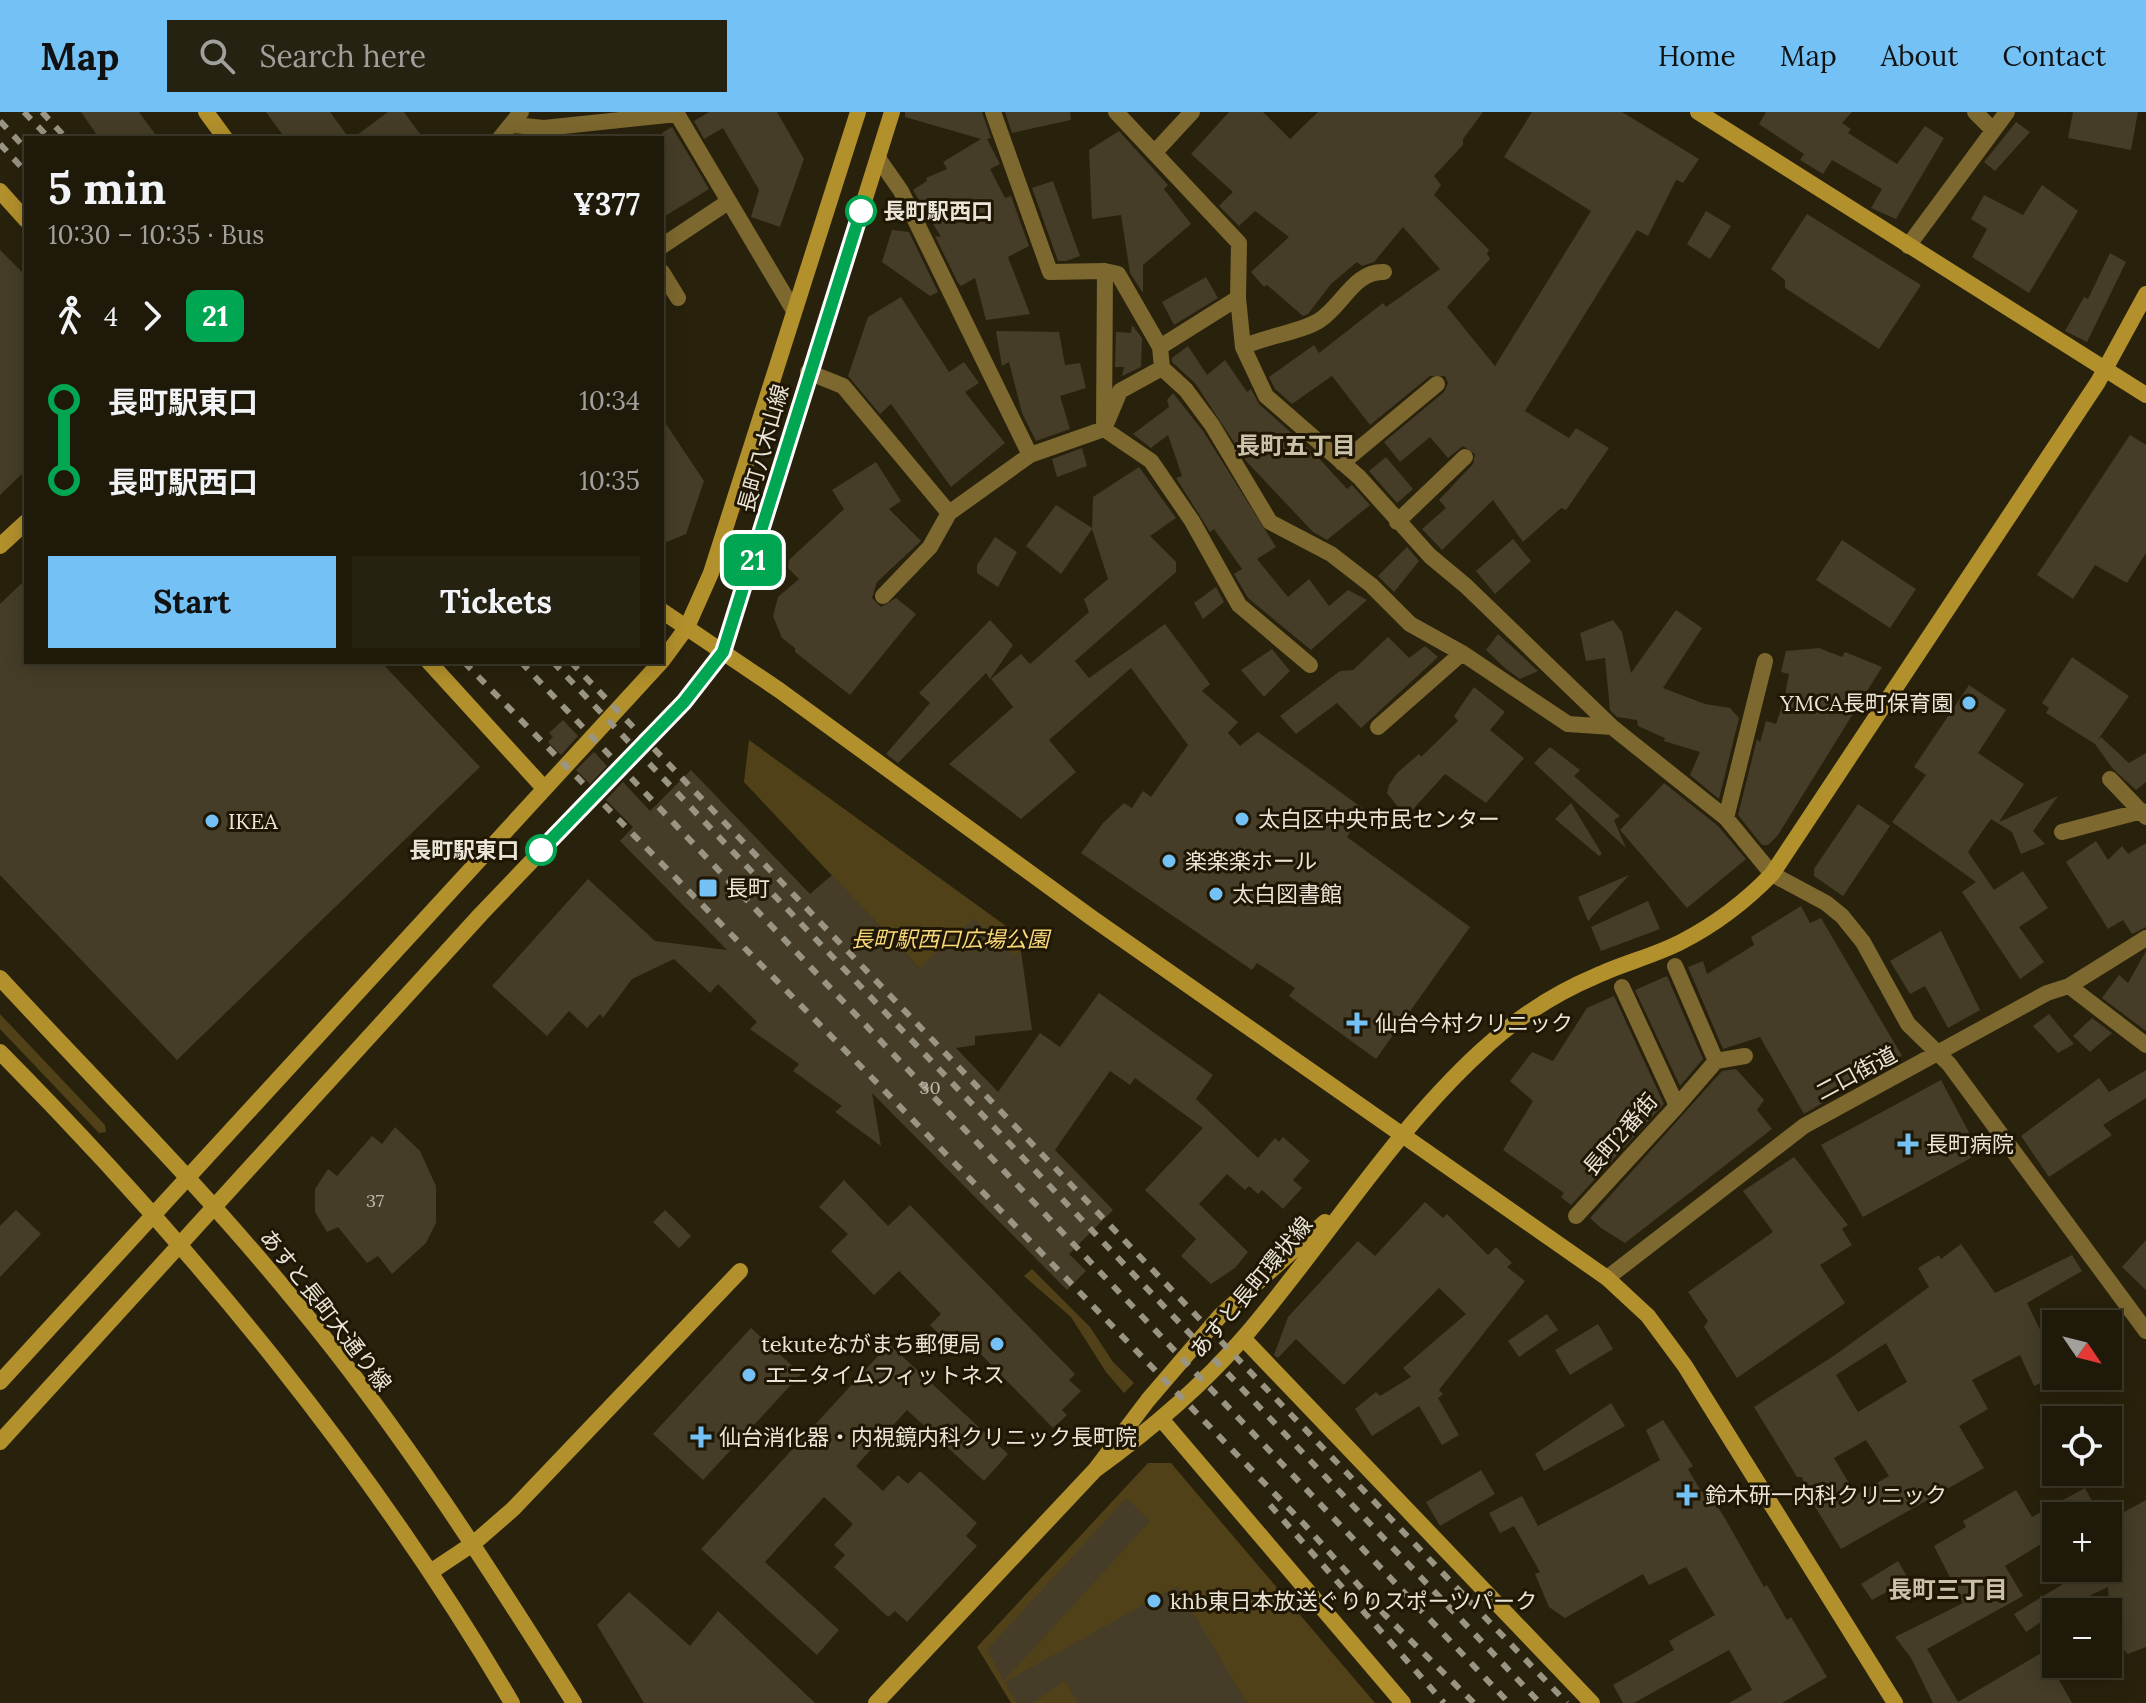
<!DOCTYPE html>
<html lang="en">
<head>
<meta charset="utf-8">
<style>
  :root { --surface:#1e1909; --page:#262212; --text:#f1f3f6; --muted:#a1a09c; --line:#3c382a; --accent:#73c1f5 }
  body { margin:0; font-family:Lora,"Noto Sans JP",serif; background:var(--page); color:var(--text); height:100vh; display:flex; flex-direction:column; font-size:30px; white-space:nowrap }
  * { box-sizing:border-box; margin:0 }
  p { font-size:26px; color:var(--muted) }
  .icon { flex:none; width:44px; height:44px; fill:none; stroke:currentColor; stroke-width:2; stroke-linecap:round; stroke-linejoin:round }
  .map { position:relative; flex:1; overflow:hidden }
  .panel { position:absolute; left:24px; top:24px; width:640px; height:528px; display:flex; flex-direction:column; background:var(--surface); border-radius:0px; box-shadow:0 4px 20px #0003,0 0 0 2px var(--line) }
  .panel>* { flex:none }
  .badge { padding:0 16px; border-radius:12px; font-size:28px; line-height:52px }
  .needle { width:52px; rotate:125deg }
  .buttons { position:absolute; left:2042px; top:1198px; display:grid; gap:16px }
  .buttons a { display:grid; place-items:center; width:80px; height:80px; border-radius:0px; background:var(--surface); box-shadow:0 4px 20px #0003,0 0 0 2px var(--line); font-size:40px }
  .map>.badge { position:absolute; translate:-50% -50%; box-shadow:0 0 0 4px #fff }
  .legs { display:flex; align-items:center; gap:12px; height:88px; padding:0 24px; font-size:26px }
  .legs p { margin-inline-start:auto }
  .overview { display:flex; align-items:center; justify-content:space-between; height:136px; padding:0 24px }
  h1 { font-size:44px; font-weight:700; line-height:60px }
  .primary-button { display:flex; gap:16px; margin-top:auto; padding:16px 24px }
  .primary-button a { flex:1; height:92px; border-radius:0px; background:var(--accent); color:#111; font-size:32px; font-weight:700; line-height:92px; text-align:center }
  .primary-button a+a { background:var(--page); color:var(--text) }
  ul { padding:0 24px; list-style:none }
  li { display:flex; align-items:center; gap:28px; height:80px; font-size:30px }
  li i { display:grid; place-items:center; width:12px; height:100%; margin:0 10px; background:currentColor }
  li i::after { content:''; width:20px; height:20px; margin:-10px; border:6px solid; border-radius:50%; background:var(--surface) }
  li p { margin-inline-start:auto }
  li:first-child i { background:linear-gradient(#0000 50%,currentColor 0) }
  li:last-child i { background:linear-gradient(currentColor 50%,#0000 0) }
  header { display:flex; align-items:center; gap:48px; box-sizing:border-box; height:112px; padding:0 40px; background:var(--accent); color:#111 }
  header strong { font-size:38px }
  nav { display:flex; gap:44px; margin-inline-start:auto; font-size:28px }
  .search { width:560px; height:72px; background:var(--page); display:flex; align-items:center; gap:20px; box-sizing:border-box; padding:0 28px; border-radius:0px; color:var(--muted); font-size:30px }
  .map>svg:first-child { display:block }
  .green { fill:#504118 }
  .building { fill:#453d27; fill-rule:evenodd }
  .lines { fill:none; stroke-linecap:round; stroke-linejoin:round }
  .street { stroke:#7d682f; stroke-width:16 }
  .secondary { stroke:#b2902b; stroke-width:16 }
  .rail { stroke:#9a9483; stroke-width:6; stroke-dasharray:10 10; stroke-linecap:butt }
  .line-1-casing { stroke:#fff; stroke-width:18 }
  .line-1 { stroke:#00a651; stroke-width:12 }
  .stop-1-dot { fill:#fff; stroke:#00a651; stroke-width:4 }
  .poi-dot { fill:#73c1f5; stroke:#1f1704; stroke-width:3 }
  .labels { text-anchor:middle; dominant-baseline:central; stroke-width:6; stroke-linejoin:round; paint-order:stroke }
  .number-label { font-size:18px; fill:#c1bbac }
  .stop-label { font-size:22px; font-weight:bold; fill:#eae5d8; stroke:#1f1704; text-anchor:start }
  .street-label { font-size:22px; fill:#eae5d8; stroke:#1f1704 }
  .poi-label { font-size:22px; fill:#eae5d8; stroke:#1f1704; text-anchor:start }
  .park-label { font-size:22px; font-style:italic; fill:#f9d779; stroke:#1f1704 }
  .neighbourhood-label { font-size:24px; font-weight:bold; fill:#cac1a8; stroke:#1f1704 }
</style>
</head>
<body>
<header>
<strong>Map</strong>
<div class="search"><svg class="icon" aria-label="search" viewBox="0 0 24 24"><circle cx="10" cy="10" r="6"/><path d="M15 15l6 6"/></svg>Search here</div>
<nav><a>Home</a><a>Map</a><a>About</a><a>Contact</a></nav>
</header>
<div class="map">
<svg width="2146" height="1591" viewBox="0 0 2146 1591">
  <rect width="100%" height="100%" fill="#28210c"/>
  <path class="green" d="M749 628 1032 833 972 867 936 874 744 670Z
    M0 902 105 1013 106 1020 99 1021 0 917Z
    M1032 1157 1090 1215 1113 1250 1134 1271 1124 1281 1106 1260 1071 1205 1024 1164Z
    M1148 1351H1171L1375 1591H1011L977 1535Z"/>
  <path class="building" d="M81 0H139L158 26H99Z
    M266 0H330L349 26H285Z
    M388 0H404L423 26H353Z
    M709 0H777L804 47 780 115 751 105 759 78 723 16 704 27 694 9Z
    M905 0H982L991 26 987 27 1000 52 990 57 1005 86 1011 84 1029 134 1008 145 1030 202 986 208 975 166 961 174 958 171 935 124 941 125 913 78 927 69 926 66 947 57 943 50 981 27 905 5Z
    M1005 0H1070L1071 8 1012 21Z
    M1229 0H1263L1290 27 1318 0H1483L1463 27V33L1434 64 1441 73 1434 83 1489 138 1487 142 1490 147 1447 195 1495 254 1591 99 1504 45 1532 0H1622L1699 47 1683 71 1676 68 1648 124 1637 118 1525 299 1569 326 1576 316 1609 336 1566 398 1561 396 1523 430 1493 388 1442 438 1422 417 1446 396 1439 388 1473 352 1475 342 1463 334 1448 346 1430 325 1400 350 1384 330 1444 280 1448 271 1445 264H1430L1370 313 1332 264 1292 292 1275 277 1269 265 1314 233 1319 241 1383 191 1386 195 1440 157 1403 115 1374 150 1362 154 1357 150 1331 172 1308 202 1303 204 1267 173 1264 175 1251 160 1289 125 1255 99 1239 114 1219 94 1233 80 1191 42Z
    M1766 0H1852L1842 11 1851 17 1848 21 1897 52 1925 14 1944 26 1896 107 1871 96 1882 77 1832 48 1823 62 1800 48 1804 42 1759 12Z
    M2073 0H2138L2131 38 2068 26Z
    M2016 10 2030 20 1995 59 1984 50Z
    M672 15 709 77 662 106V21Z
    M1119 19 1168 73 1164 77 1191 112 1143 153V181L1130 161 1121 103 1092 107 1089 38Z
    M1053 69 1080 144 1066 149H1058L1032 76Z
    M2042 73 2078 99 2029 181 1972 145 1987 117 1971 107 1984 83 2023 103Z
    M1706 99 1731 114 1710 147 1687 132Z
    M1807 102 1921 173 1879 237 1785 176V168L1771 157Z
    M892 118 909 120 938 180 930 184 882 150Z
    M0 138 26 164V358L0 383Z
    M2110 141 2126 150 2087 230 2065 219 2084 185 2088 187Z
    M1206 165 1218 186 1174 213 1162 190Z
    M901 185 949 260 964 250 979 271 965 280 1005 331 951 375 891 292 880 302 848 264 868 205Z
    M1132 213 1142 226 1141 255 1122 264 1124 255H1115L1116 220 1131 221Z
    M996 219 1059 220 1065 253 1080 251 1086 276 1060 284 1070 317 1036 329 1022 301 1009 250 1002 254Z
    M1188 234 1207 263 1225 248 1247 280 1251 277 1259 292 1316 343 1347 377 1352 373 1370 393 1327 428 1313 420 1247 350 1195 271 1172 250V246Z
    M1173 281 1203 319 1276 435 1257 447 1288 485 1309 467 1329 494 1348 478 1367 488 1311 538 1248 486 1234 462 1242 457 1214 417 1210 420 1176 366 1182 364 1168 323 1151 336 1133 322 1169 295 1167 288Z
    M662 306 704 369 686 422 662 432Z
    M2130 323 2146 333V441L2127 471 2095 453 2073 487 2037 463Z
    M1082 336 1087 354 1057 365 1052 347Z
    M1386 345 1413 377 1397 391 1369 359Z
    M876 350 901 389 889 397 921 429 877 470 872 486 881 495 896 486 916 502 850 583 795 540V536L782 526 773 504 778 485 799 467 788 456 789 448 844 397 832 378Z
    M1139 355 1176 406 1150 424 1176 450V460L1075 549 1089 566 1165 512 1210 572 1202 579 1238 610 1228 621 1240 634 1258 620 1365 698 1347 725 1470 815 1376 947 1289 884 1295 876 1257 851 1252 858 1081 741 1103 711 1124 691 1132 696 1143 679 1151 685 1188 633 1131 556 1049 628 1076 660 1021 707 949 652 1013 595 991 567 1021 542 1030 552 1089 500 1084 487 1108 467 1092 417 1061 462 1026 434 1056 393 1092 416 1093 385Z
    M995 425 1017 440 998 475 977 461V453Z
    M1513 427 1531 449 1495 482 1476 459Z
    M1842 428 1916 477 1890 516 1816 468Z
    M1407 435 1419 449 1394 480 1378 464Z
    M26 467V550H381L480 655 177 948 0 763V492Z
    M1216 475 1224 490 1203 507 1194 491Z
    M1676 498 1702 516 1663 576 1705 592 1730 596 1739 606 1719 687 1690 663 1700 640 1664 629 1665 626 1638 614 1637 608 1617 605 1610 598 1605 546 1586 549 1580 521 1613 508 1622 520 1631 561Z
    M990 508 1013 533 990 567 986 561 898 651 886 642 930 591 919 581Z
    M1498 522 1522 544 1538 559 1520 567 1506 557 1486 538Z
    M1388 525 1409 546 1425 534 1438 545 1361 616 1337 591 1296 622 1280 604 1340 559 1353 558Z
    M1819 536 1842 545 1845 540 1882 555 1778 723 1768 733H1762L1738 703 1757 627 1760 630 1766 609 1776 612 1784 588 1789 562 1781 560 1786 539Z
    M1272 537 1290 559 1264 585 1241 558Z
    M2072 545 2129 584 2097 629 2101 625 2129 651 2146 641V670L2136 678 2113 657 2095 632 2046 601 2049 596 2042 591Z
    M1969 573 2006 598 1978 641 2024 672 1999 710 2058 684 2033 719 2045 732 2021 742 2012 720 1991 707 1968 740 1994 778 2023 759 2048 796 2019 815 2044 850 2020 867 1962 780 1976 770 1892 710 1926 663 1914 655Z
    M1474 575 1505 600 1490 618 1524 646 1486 691 1445 662 1406 705 1387 681 1389 673 1397 661 1419 642 1421 645 1458 609 1454 604Z
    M563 608 578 624 561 643 548 630 553 625 549 621Z
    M1550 635 1580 658 1574 664 1620 704 1614 708 1626 736 1534 651Z
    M594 640 607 654 590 672 576 658Z
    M691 658 810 782 832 763 919 856 974 807 1014 843 1021 839 1032 918 975 924V933L956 936 998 980 1040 921 1060 935 1099 881 1213 963 1196 987 1258 1046 1275 1026 1279 1030 1283 1025 1310 1049 1293 1068 1302 1076 1283 1097 1262 1078 1258 1082 1249 1074 1245 1078 1227 1062 1199 1092 1248 1140 1235 1156 1211 1172 1181 1144 1196 1127 1145 1078 1203 1016 1135 966 1130 973 1110 959 1055 1038 1113 1098 1069 1142 1086 1159 1067 1178 872 981 881 1034 835 1000 842 994 793 959 799 952 750 917 757 910 718 872 710 881 674 847 632 867 603 906 600 902 587 916 569 899 547 924 492 874 588 767 655 829 727 838 620 729 633 715 606 688 623 670 650 699Z
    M1664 671 1718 714 1746 747 1687 796 1620 718Z
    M1571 691 1602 742 1599 744 1555 707Z
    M1858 692 1890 714 1843 784 1814 764V757Z
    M2096 729 2108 748 2122 734 2128 742 2146 731V815L2132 822 2123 808 2108 817 2066 750Z
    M1629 763 1588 809 1578 785Z
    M1648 789 1660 817 1601 839 1591 815Z
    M1801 794 1810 811 1821 806 1902 944 1804 1002 1760 925 1723 937 1688 855 1703 849 1707 862 1754 833 1751 825Z
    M1941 819 1980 898 1948 916 1925 874 1910 882 1890 849Z
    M2146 839V919L2102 886 2119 863 2128 871Z
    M1667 864 1703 947 1680 974 1635 878Z
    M1614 884 1664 992 1571 1093 1561 1085 1564 1081 1503 1038 1533 989 1510 969 1532 940 1553 949 1587 896Z
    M2049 902 2074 932 2058 941 2033 914Z
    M2092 906 2112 921 2090 940 2073 924Z
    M1736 957 1764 988 1757 998 1772 1017 1625 1131 1601 1116 1590 1106 1722 959Z
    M2146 958V986L2103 1013 2112 1023 2049 1065 2021 1024 2099 966 2109 980Z
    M1941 968 1980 1041 1863 1105 1821 1033Z
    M395 1015 420 1039 436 1074V1111L426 1131 392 1162 378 1144 367 1151 338 1115 327 1120 315 1100V1077L328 1057 337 1064 372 1024 382 1032Z
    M1794 1045 1848 1113 1842 1117 1852 1133 1820 1153 1845 1191 1737 1266 1704 1215 1708 1209 1688 1180 1773 1120 1743 1079Z
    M844 1068 888 1114 910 1093 1075 1262 1069 1268 1081 1279 1062 1298 1067 1303 1053 1316 957 1218 946 1229 930 1213 941 1202 899 1159 874 1183 831 1139 848 1122 819 1095Z
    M1425 1090 1443 1106 1447 1102 1488 1143 1496 1135 1512 1151 1507 1155 1525 1169 1439 1278 1443 1282 1438 1286 1459 1323 1442 1333 1419 1294 1372 1324 1355 1297 1376 1280 1380 1284 1411 1265 1403 1256 1466 1202 1439 1176 1344 1273 1296 1227 1278 1246 1274 1243 1288 1205 1358 1129 1375 1144Z
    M16 1098 41 1122 0 1165V1114Z
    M665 1098 691 1124 679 1136 653 1110Z
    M2146 1128V1178L2122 1155Z
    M1961 1132 1995 1181 2072 1143 2082 1159 2027 1191 2056 1250V1264L2034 1274 2020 1243 1972 1268 1988 1297 1959 1314 1984 1356 1841 1437 1809 1385 1802 1365H1797L1754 1295 1835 1243 1929 1175 1918 1156 1939 1143 1941 1147ZM1886 1231 1907 1270 1858 1300 1836 1263ZM1866 1328 1889 1364 1856 1383 1834 1346Z
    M1547 1202 1558 1218 1519 1245 1508 1229Z
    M1598 1212 1613 1237 1570 1263 1555 1238Z
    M751 1216 801 1262 703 1368 653 1322Z
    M889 1232 1008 1342 984 1369 907 1298 856 1354 883 1379 898 1363 908 1372 920 1359 977 1411 966 1424 977 1434 907 1510 895 1499 888 1505 834 1455 845 1443 834 1433 853 1412 824 1385 765 1450 839 1518 817 1543 701 1437Z
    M1611 1291 1625 1314 1544 1359 1535 1342Z
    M1663 1308 1693 1354 1688 1357 1701 1379 1712 1387 1723 1403 1764 1475 1767 1473 1787 1508 1791 1505 1827 1565 1782 1591H1729L1752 1578 1729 1538 1634 1591H1623L1613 1573 1674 1538 1669 1529 1715 1503 1686 1455 1649 1473 1643 1462 1565 1506 1549 1495 1535 1462 1540 1460 1514 1414 1500 1421 1489 1401 1522 1384 1538 1414 1614 1374 1660 1348 1646 1318Z
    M1481 1358 1495 1382 1440 1414 1426 1390Z
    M2085 1376 2100 1404H2056V1423L2005 1454 2023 1484 1927 1537 1958 1590 2043 1540 2072 1591H1933L1911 1546 1895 1525 1963 1491 1934 1434 1966 1415 1963 1409 2016 1378 2032 1405Z
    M1126 1386 1150 1409 1004 1569 987 1538Z
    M2146 1388V1535L2128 1542 2111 1525 2108 1475 2056 1500 2026 1520 2014 1502 2089 1456H2108V1409Z
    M1898 1449 1909 1468 1872 1488 1861 1472Z
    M1177 1474 1247 1591H1078L1065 1569 1033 1591H1017L1005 1570Z
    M629 1480 690 1534 718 1499 815 1591H644L597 1513Z"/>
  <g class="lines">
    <path class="street" d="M993 0 1050 160 1105 159 1104 317 1151 349 1192 409 1239 493 1310 553
      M1116 0 1239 131 1238 186 1243 235 1266 284 1359 365 1430 444 1466 474 1612 615 1726 706 1772 762 1826 791 1842 804 1863 830 1908 912 1949 952 2146 1219
      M1975 0 1993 18
      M514 13 544 16 677 2 794 199
      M500 26 521 0
      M1155 40 1192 0
      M878 46 901 79 1030 343
      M662 134 728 90
      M1908 134 2007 0
      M1105 159 1118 162 1160 235 1162 256 1186 278 1212 313 1270 410 1331 442 1371 473 1410 512 1462 541 1568 612 1612 615
      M662 160 678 186
      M1160 235 1238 186
      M1243 235C1266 224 1302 220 1320 208 1343 193 1354 159 1384 160
      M808 260 843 274 949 401
      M1342 351 1437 272
      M1397 410 1465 345
      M883 484 930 435 949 401 1030 343 1104 317 1120 279 1162 256
      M1378 615 1462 541
      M2110 667 2146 705
      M1726 706 1765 549
      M2062 720 2142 699
      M1675 854 1716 949 1677 994
      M2069 874 2146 933
      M1716 949 1745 944
      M1576 1104 1677 994 1622 875
      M1607 1166 1804 1014 2047 881 2069 874 2146 826"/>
    <path class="secondary" d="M206 0 225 26
      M1698 0 2146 283
      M0 79 26 108
      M0 434 26 410
      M662 499 779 578 1092 806 1607 1166 1648 1204 1685 1254 1895 1591
      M662 549 687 515 711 461 858 0
      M429 550 543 675
      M0 866C100 974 205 1078 298 1193 401 1318 488 1454 574 1591
      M0 940C196 1138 371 1351 512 1591
      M1243 1226 1592 1591
      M0 1270 661 550
      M1162 1308 1403 1591
      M0 1330 481 802 684 590 723 540 892 0
      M1095 1358C1149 1319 1200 1276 1244 1225 1324 1132 1389 1024 1480 940 1514 908 1553 882 1596 864 1623 851 1654 844 1681 830 1716 812 1745 790 1772 762L2098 270 2146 182
      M432 1459 474 1431 513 1397 740 1159
      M876 1591 1095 1358 1148 1288 1220 1204 1325 1110"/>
    <path class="rail" d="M24 0 49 26
      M42 0 66 26
      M0 9 26 37
      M0 32 26 60
      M464 550 881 975 1304 1412 1385 1503 1474 1591
      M521 550 1509 1591
      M553 550 1540 1591
      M571 550 1567 1591
      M1270 1393 1444 1591"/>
  </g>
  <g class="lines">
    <defs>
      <path id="line-1" d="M541 738 684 590 723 540 861 99"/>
    </defs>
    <use href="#line-1" class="line-1-casing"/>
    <use href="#line-1" class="line-1"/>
  </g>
  <g class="stop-1-dot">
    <circle cx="861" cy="99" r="14"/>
    <circle cx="541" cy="738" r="14"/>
  </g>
  <g class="poi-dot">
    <circle cx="1969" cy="591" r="8"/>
    <circle cx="1242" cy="707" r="8"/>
    <circle cx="212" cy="709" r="8"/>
    <circle cx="1169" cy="749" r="8"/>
    <rect x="698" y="766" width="20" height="20" rx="4"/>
    <circle cx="1216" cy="782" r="8"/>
    <path d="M1353 899h8v8h8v8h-8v8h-8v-8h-8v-8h8z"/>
    <path d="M1904 1020h8v8h8v8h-8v8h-8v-8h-8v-8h8z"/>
    <circle cx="997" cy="1232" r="8"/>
    <circle cx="749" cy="1263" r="8"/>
    <path d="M697 1313h8v8h8v8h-8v8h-8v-8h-8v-8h8z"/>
    <path d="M1683 1371h8v8h8v8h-8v8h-8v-8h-8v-8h8z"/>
    <circle cx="1154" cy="1489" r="8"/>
  </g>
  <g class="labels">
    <g class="number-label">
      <text x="930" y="975">30</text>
      <text x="375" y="1088">37</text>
    </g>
    <g class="stop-label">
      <text x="883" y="99">長町駅西口</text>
      <text x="519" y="738" text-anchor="end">長町駅東口</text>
    </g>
    <g class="street-label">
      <text transform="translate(763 336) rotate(-74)">長町八木山線</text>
      <text transform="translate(1856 961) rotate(-28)">二口街道</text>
      <text transform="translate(1620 1022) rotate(-49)">長町2番街</text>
      <text transform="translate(1251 1175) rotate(-50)">あすと長町環状線</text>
      <text transform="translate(326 1198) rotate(52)">あすと長町大通り線</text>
    </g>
    <g class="poi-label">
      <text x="1953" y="591" text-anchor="end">YMCA長町保育園</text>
      <text x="1258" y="707">太白区中央市民センター</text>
      <text x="228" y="709">IKEA</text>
      <text x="1185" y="749">楽楽楽ホール</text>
      <text x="726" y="776">長町</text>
      <text x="1232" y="782">太白図書館</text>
      <text x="1375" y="911">仙台今村クリニック</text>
      <text x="1926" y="1032">長町病院</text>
      <text x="981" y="1232" text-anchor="end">tekuteながまち郵便局</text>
      <text x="765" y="1263">エニタイムフィットネス</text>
      <text x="719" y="1325">仙台消化器・内視鏡内科クリニック長町院</text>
      <text x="1705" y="1383">鈴木研一内科クリニック</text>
      <text x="1170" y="1489">khb東日本放送ぐりりスポーツパーク</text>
    </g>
    <g class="park-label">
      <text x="950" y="827">長町駅西口広場公園</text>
    </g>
    <g class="neighbourhood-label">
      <text x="1296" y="333">長町五丁目</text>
      <text x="1948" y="1477">長町三丁目</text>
    </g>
  </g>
</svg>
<div class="buttons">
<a><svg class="needle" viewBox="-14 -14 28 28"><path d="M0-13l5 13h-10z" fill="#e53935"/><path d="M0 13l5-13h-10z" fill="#a1a09c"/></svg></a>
<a><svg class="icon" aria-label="locate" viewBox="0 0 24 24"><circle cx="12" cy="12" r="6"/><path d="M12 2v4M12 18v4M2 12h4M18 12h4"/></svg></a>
<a>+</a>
<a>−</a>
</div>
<b class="badge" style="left:753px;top:448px;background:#00a651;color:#fff">21</b>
<section class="panel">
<div class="overview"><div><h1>5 min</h1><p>10:30 – 10:35 · Bus</p></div><b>¥377</b></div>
<div class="legs"><svg class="icon" aria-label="walk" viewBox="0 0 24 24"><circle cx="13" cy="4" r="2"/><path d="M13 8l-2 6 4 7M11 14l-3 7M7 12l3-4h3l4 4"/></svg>4<svg class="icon" aria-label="forward" viewBox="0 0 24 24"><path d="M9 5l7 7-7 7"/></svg><b class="badge" style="background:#00a651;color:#fff">21</b></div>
<ul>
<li><i style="color:#00a651"></i><b>長町駅東口</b><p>10:34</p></li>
<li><i style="color:#00a651"></i><b>長町駅西口</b><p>10:35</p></li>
</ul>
<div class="primary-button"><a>Start</a><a>Tickets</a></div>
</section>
</div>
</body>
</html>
